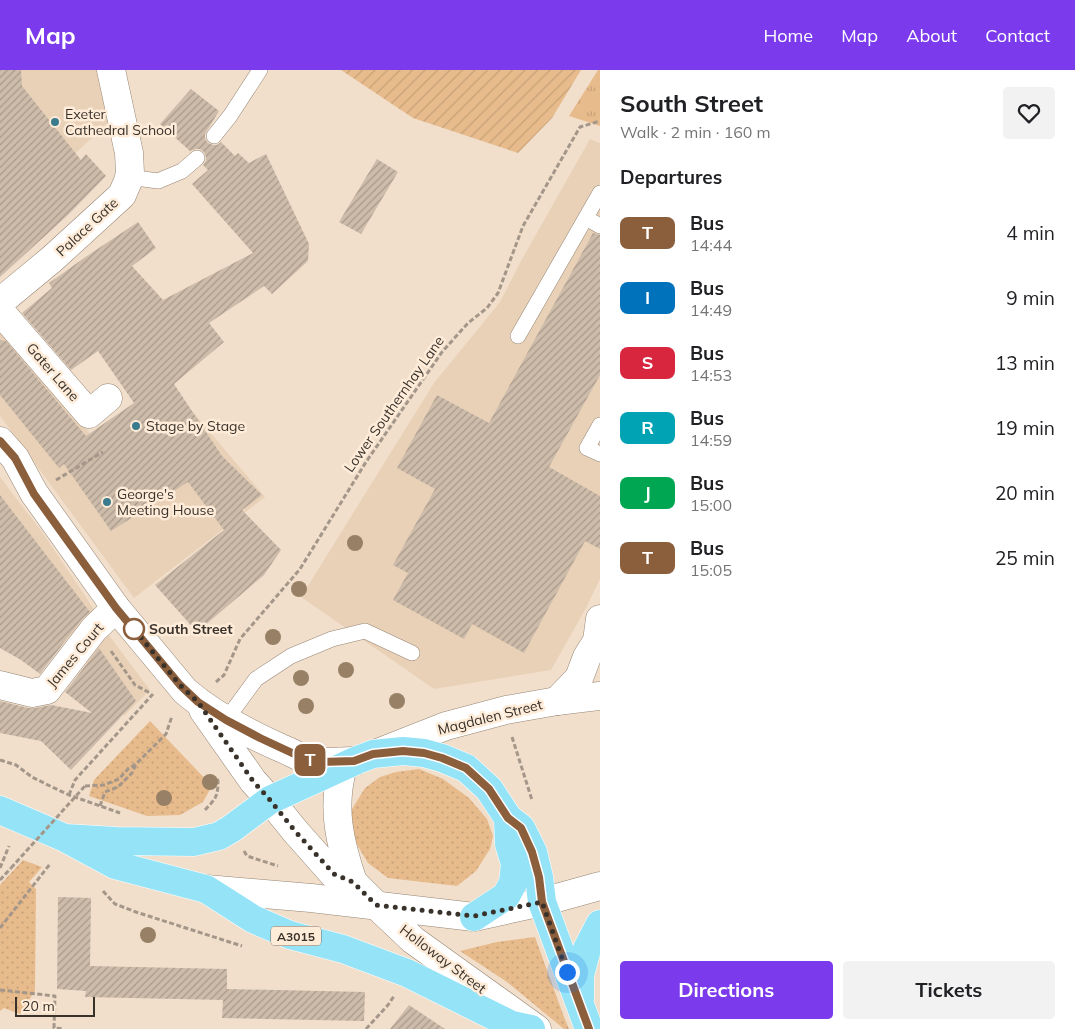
<!DOCTYPE html>
<html lang="en">
<head>
<meta charset="utf-8">
<style>
  :root { --surface:#fff; --page:#f2f2f2; --text:#202124; --muted:#757577; --accent:#7c3aed }
  body { margin:0; font-family:Mulish,sans-serif; background:var(--page); color:var(--text); height:100vh; display:flex; flex-direction:column; font-size:19px; white-space:nowrap }
  * { box-sizing:border-box; margin:0 }
  p { font-size:16px; color:var(--muted) }
  .icon { flex:none; width:28px; height:28px; fill:none; stroke:currentColor; stroke-width:2; stroke-linecap:round; stroke-linejoin:round }
  .map { position:relative; flex:1; overflow:hidden }
  .drawer { display:flex; flex-direction:column; background:var(--surface); width:475px }
  .drawer>* { flex:none }
  .badge { padding:0 10px; border-radius:8px; font-size:18px; line-height:32px }
  .scale { position:absolute; left:15px; bottom:12px; width:80px; box-sizing:border-box; padding-left:5px; border:2px solid #39322b; border-top:0; font-size:14px; line-height:18px; white-space:nowrap; color:#39322b; -webkit-text-stroke:4px #feecd9; paint-order:stroke }
  .you { position:absolute; width:25px; height:25px; margin:-12px; border:4px solid #fff; border-radius:50%; background:#1a73e8; box-shadow:0 0 0 8px #1a73e833 }
  .map>.badge { position:absolute; translate:-50% -50%; box-shadow:0 0 0 2px #fff }
  h2 { padding:0 20px; font-size:19px; line-height:45px }
  .round { display:grid; place-items:center; flex:none; width:52px; height:52px; border-radius:5px; background:var(--page) }
  .head { display:flex; align-items:center; justify-content:space-between; height:85px; padding:0 20px }
  h1 { font-size:24px; font-weight:700; line-height:38px }
  .primary-button { display:flex; gap:10px; margin-top:auto; padding:10px 20px }
  .primary-button a { flex:1; height:58px; border-radius:5px; background:var(--accent); color:#fff; font-size:20px; font-weight:700; line-height:58px; text-align:center }
  .primary-button a+a { background:var(--page); color:var(--text) }
  ul { padding:0; list-style:none }
  li { display:flex; align-items:center; gap:15px; height:65px; padding:0 20px }
  li div { flex:1 }
  li b { display:block; font-size:19px }
  li em { font-style:normal }
  li .badge { min-width:55px; font-weight:700; text-align:center }
  header { display:flex; align-items:center; gap:30px; box-sizing:border-box; height:70px; padding:0 25px; background:var(--accent); color:#fff }
  header strong { font-size:24px }
  nav { display:flex; gap:28px; margin-inline-start:auto; font-size:18px }
  main { display:flex; flex:1; min-height:0 }
  .map>svg:first-child { display:block }
  .built { fill:#e9d1b8 }
  .grass { fill:url(#grass-dots) }
  .park { fill:url(#park-tufts) }
  .garden { fill:url(#garden-furrows) }
  .building { fill:url(#building-hatch) }
  .lines { fill:none; stroke-linecap:round; stroke-linejoin:round }
  .service-casing { stroke:#968574; stroke-width:16 }
  .minor-casing { stroke:#968574; stroke-width:29 }
  .tertiary-casing { stroke:#968574; stroke-width:29 }
  .secondary-casing { stroke:#968574; stroke-width:29 }
  .primary-casing { stroke:#fff; stroke-width:29 }
  .path { stroke:#a49789; stroke-width:3; stroke-dasharray:5 2.5; stroke-linecap:butt }
  .service { stroke:#fff; stroke-width:15 }
  .minor { stroke:#fff; stroke-width:28 }
  .tertiary { stroke:#fff; stroke-width:28 }
  .secondary { stroke:#fff; stroke-width:28 }
  .primary { stroke:#94e3f6; stroke-width:28 }
  .path-bridge { stroke:#a49789; stroke-width:3; stroke-dasharray:5 2.5; stroke-linecap:butt }
  .tree { fill:#978065 }
  .line-casing { stroke:#fff; stroke-width:11 }
  .line { stroke:#8b5e3c; stroke-width:8 }
  .walk { stroke:#39322b; stroke-width:5; stroke-dasharray:0 9 }
  .poi-dot { fill:#3a7c8d; stroke:#feecd9; stroke-width:2 }
  .stop-dot { fill:#fff; stroke:#8b5e3c; stroke-width:2.5 }
  .labels { text-anchor:middle; dominant-baseline:central; stroke-width:5; stroke-linejoin:round; paint-order:stroke }
  .shield { fill:#feecd9; stroke:#746a5f; stroke-width:1 }
  .shield-label { font-size:12px; font-weight:bold; fill:#39322b }
  .poi-label { font-size:14px; fill:#39322b; stroke:#feecd9; text-anchor:start }
  .street-label { font-size:14px; fill:#39322b; stroke:#feecd9 }
  .stop-label { font-size:14px; font-weight:bold; fill:#39322b; stroke:#feecd9; text-anchor:start }
</style>
</head>
<body>
<header>
<strong>Map</strong>
<nav><a>Home</a><a>Map</a><a>About</a><a>Contact</a></nav>
</header>
<main>
<div class="map">
<svg width="600" height="959" viewBox="0 0 600 959">
  <defs>
    <pattern id="grass-dots" width="8" height="8" patternUnits="userSpaceOnUse" patternTransform="scale(1.25)"><rect width="8" height="8" fill="#e7bb8c"/><path d="M2 2h.1M6 6h.1" fill="none" stroke="#c7a179" stroke-width="1.8" stroke-linecap="round"/></pattern>
    <pattern id="park-tufts" width="24" height="20" patternUnits="userSpaceOnUse" patternTransform="scale(1.25)"><rect width="24" height="20" fill="#e7bb8c"/><path d="M3 7l-1-3M5 7V3M7 7l1-3M15 17l-1-3M17 17v-4M19 17l1-3" fill="none" stroke="#c7a179"/></pattern>
    <pattern id="garden-furrows" width="10" height="10" patternUnits="userSpaceOnUse" patternTransform="scale(1.25)"><rect width="10" height="10" fill="#e7bb8c"/><path d="M-1 1l2-2M0 10L10 0M9 11l2-2" fill="none" stroke="#c7a179"/></pattern>
    <pattern id="building-hatch" width="6" height="6" patternUnits="userSpaceOnUse" patternTransform="scale(1.25)"><rect width="6" height="6" fill="#cebcaa"/><path d="M-1 1l2-2M0 6l6-6M5 7l2-2" fill="none" stroke="#a8998b"/></pattern>
  </defs>
  <rect width="100%" height="100%" fill="#f1dfcc"/>
  <path class="built" d="M0 0H105L115 46 47 110Z
    M590 69 600 73V509L586 538 551 600 434 619 301 527 434 313 500 232 521 191Z
    M0 214 3 217 8 260 107 385 187 335 265 427 134 528 0 346Z
    M0 407 42 462 102 551 105 560 150 620 124 646 81 585 75 572 40 547 0 523Z"/>
  <path class="grass" d="M150 651 212 716 203 732 180 745 147 746 89 726 94 710Z
    M419 699 443 709 469 728 487 749 493 766 490 779 476 801 457 816 388 808 368 793 350 763 352 739 365 718 380 707 396 702Z
    M23 790 42 797 29 812 36 819 35 921 20 944 4 938 0 941V815Z
    M535 867 564 947 569 959H564L507 912 460 881 497 872Z"/>
  <path class="park" d="M598 0H600V56L569 46Z"/>
  <path class="garden" d="M341 0H581L552 48 518 83 413 48Z"/>
  <path class="building" d="M0 0H21L22 16 81 90 86 84 106 106 69 144 0 207Z
    M191 19 219 41 205 64V69L208 73 213 75H217L221 72 235 86 238 83 249 93 266 84 309 174 308 191 272 224 264 216 209 253 224 272 174 314 222 386 262 425 242 440 281 480 264 505 197 562 155 515 224 460 188 412 111 461 64 394 59 398 0 325V270L6 271 86 366 134 333 98 281 71 300 22 243 52 218 49 213 87 186 138 152 156 178 132 196 163 230 253 183 192 114 208 100 203 95 206 91V87L204 82 200 79H196L190 81 160 54Z
    M377 89 398 102 361 164 339 152Z
    M593 163 600 165V305L549 397 600 426V479L585 471 524 583 472 554 464 569 393 530 408 503 393 495 435 419 397 398 437 325 489 353Z
    M0 425 90 542 82 549 40 604 21 590 0 578Z
    M99 578 136 631 71 700 41 671 0 663V631L28 638H35L51 635 92 643 65 622Z
    M58 827 91 828 90 896 227 899V919L365 922 364 951 222 948 223 930 85 927 86 921 57 919Z
    M409 935 445 959H390Z"/>
  <g class="lines">
    <defs>
      <path id="service" d="M214 66 230 46 260 0
        M129 107 158 111 182 101 197 88
        M586 148 600 156
        M518 266 600 123
        M600 355 587 378 600 384
        M226 650 256 609 291 586 332 569 365 561 412 583"/>
      <path id="minor" d="M0 232 52 189 122 125 128 111 130 103 129 83 111 0
        M0 241 89 344 108 328
        M0 615 32 623 47 620 94 559 116 538
        M557 631 579 608 587 587 597 571 600 549"/>
      <path id="tertiary" d="M0 371 15 388 34 423 116 538 185 621C213 645 247 663 281 678 289 681 297 686 305 689 321 694 338 691 355 691
        M203 640 253 711 270 730 295 761 334 805 353 812 376 835 413 870 537 959
        M343 697C331 737 340 774 353 812"/>
      <path id="secondary" d="M380 682 446 656 506 640 557 631 600 626
        M206 819 311 828 474 847 542 832 600 816"/>
      <path id="primary" d="M0 740 65 768 115 795 206 819 253 849 290 865 343 879 407 903 512 955 531 959
        M65 768 116 771 194 772 219 766 231 759 270 730 355 691 373 684 403 681 424 683 442 688 466 698 489 719 508 748 521 758 533 782 539 807 542 832 589 959
        M474 847 506 826 513 813 515 794 509 774 508 750
        M580 928V905L587 879 600 854"/>
    </defs>
    <use href="#service" class="service-casing"/>
    <use href="#minor" class="minor-casing"/>
    <use href="#tertiary" class="tertiary-casing"/>
    <use href="#secondary" class="secondary-casing"/>
    <use href="#primary" class="primary-casing"/>
    <path class="path" d="M56 410 103 382
      M111 581 135 615 150 623
      M216 612 224 605 240 569 300 499 366 392 442 282 468 253 487 238 498 223 523 156 580 57 600 51
      M512 667 532 730
      M0 690 16 695 32 707 50 716 69 725 120 743
      M85 716 104 715 119 709 128 699 136 694 166 664 172 646
      M69 725 75 710 153 624
      M100 736 105 722 118 717 132 703 136 694
      M205 740C216 728 218 727 218 710H219
      M244 781 247 786 278 796
      M0 798 9 776
      M0 810 11 798
      M103 821 115 834 136 842 242 876
      M0 858 50 794
      M0 920 55 926 54 958 63 959
      M366 959 388 935 394 926"/>
    <use href="#service" class="service"/>
    <use href="#minor" class="minor"/>
    <use href="#tertiary" class="tertiary"/>
    <use href="#secondary" class="secondary"/>
    <use href="#primary" class="primary"/>
    <path class="path-bridge" d="M11 798 85 716"/>
  </g>
  <g class="tree">
    <circle cx="355" cy="473" r="8"/>
    <circle cx="299" cy="519" r="8"/>
    <circle cx="273" cy="567" r="8"/>
    <circle cx="346" cy="600" r="8"/>
    <circle cx="301" cy="608" r="8"/>
    <circle cx="397" cy="631" r="8"/>
    <circle cx="306" cy="636" r="8"/>
    <circle cx="210" cy="712" r="8"/>
    <circle cx="164" cy="728" r="8"/>
    <circle cx="148" cy="865" r="8"/>
  </g>
  <g class="lines">
    <defs>
      <path id="line" d="M0 371 15 388 34 424 116 538 180 615 198 632 226 650 260 668 305 689 321 692 354 691 373 684 403 681 424 683 442 688 466 698 489 719 508 748 521 758 532 782 539 807 542 832 589 959"/>
    </defs>
    <use href="#line" class="line-casing"/>
    <use href="#line" class="line"/>
    <path class="walk" d="M134 559 129 553 180 615 198 632 253 711 270 730 295 761 334 804 353 812 376 835 474 846 542 832 567 902"/>
  </g>
  <g class="poi-dot">
    <circle cx="55" cy="52" r="5"/>
    <circle cx="136" cy="356" r="5"/>
    <circle cx="107" cy="432" r="5"/>
  </g>
  <circle class="stop-dot" cx="134" cy="559" r="10"/>
  <g class="labels">
    <rect class="shield" x="271" y="856.5" width="50" height="19" rx="4"/>
    <g class="shield-label">
      <text x="296" y="866">A3015</text>
    </g>
    <g class="poi-label">
      <text x="65" y="44">Exeter<tspan x="65" dy="16">Cathedral School</tspan></text>
      <text x="146" y="356">Stage by Stage</text>
      <text x="117" y="424">George's<tspan x="117" dy="16">Meeting House</tspan></text>
    </g>
    <g class="street-label">
      <text transform="translate(87 157) rotate(-43)">Palace Gate</text>
      <text transform="translate(53 302) rotate(49)">Gater Lane</text>
      <text transform="translate(394 334) rotate(-55)">Lower Southernhay Lane</text>
      <text transform="translate(75 585) rotate(-50)">James Court</text>
      <text transform="translate(490 647) rotate(-14)">Magdalen Street</text>
      <text transform="translate(443 889) rotate(37)">Holloway Street</text>
    </g>
    <g class="stop-label">
      <text x="149" y="559">South Street</text>
    </g>
  </g>
</svg>
<div class="scale">20 m</div>
<div class="you" style="left:567px;top:902px"></div>
<b class="badge" style="left:310px;top:690px;background:#8b5e3c;color:#fff">T</b>
</div>
<section class="drawer">
<div class="head"><div><h1>South Street</h1><p>Walk · 2 min · 160 m</p></div><a class="round"><svg class="icon" aria-label="heart" viewBox="0 0 24 24"><path d="M12 20l-8-8c-3-5 5-10 8-4 3-6 11-1 8 4z"/></svg></a></div>
<h2>Departures</h2>
<ul>
<li><span class="badge" style="background:#8b5e3c;color:#fff">T</span><div><b>Bus</b><p>14:44</p></div><em>4 min</em></li>
<li><span class="badge" style="background:#0072bc;color:#fff">I</span><div><b>Bus</b><p>14:49</p></div><em>9 min</em></li>
<li><span class="badge" style="background:#d7263d;color:#fff">S</span><div><b>Bus</b><p>14:53</p></div><em>13 min</em></li>
<li><span class="badge" style="background:#00a3b4;color:#fff">R</span><div><b>Bus</b><p>14:59</p></div><em>19 min</em></li>
<li><span class="badge" style="background:#00a651;color:#fff">J</span><div><b>Bus</b><p>15:00</p></div><em>20 min</em></li>
<li><span class="badge" style="background:#8b5e3c;color:#fff">T</span><div><b>Bus</b><p>15:05</p></div><em>25 min</em></li>
</ul>
<div class="primary-button"><a>Directions</a><a>Tickets</a></div>
</section>
</main>
</body>
</html>
